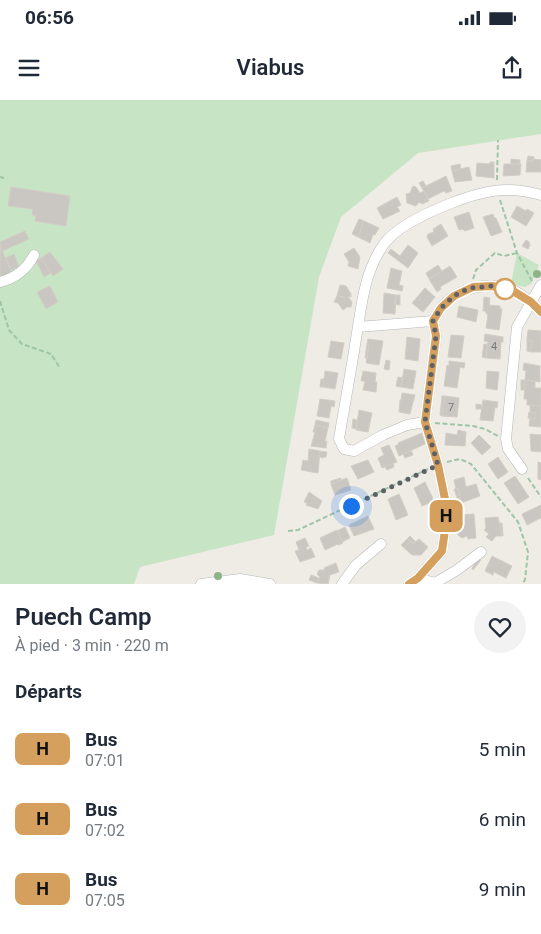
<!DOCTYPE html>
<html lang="fr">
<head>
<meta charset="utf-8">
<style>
  :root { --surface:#fff; --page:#f2f2f3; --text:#1f2937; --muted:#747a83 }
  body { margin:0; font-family:Roboto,sans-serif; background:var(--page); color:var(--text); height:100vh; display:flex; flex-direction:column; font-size:19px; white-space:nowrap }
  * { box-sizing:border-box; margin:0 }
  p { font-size:16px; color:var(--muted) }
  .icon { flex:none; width:28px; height:28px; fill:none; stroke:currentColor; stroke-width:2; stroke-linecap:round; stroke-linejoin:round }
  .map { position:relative; height:484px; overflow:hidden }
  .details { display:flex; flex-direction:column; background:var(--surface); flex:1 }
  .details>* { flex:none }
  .badge { padding:0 10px; border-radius:8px; font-size:18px; line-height:32px }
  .you { position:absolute; width:25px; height:25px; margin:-12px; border:4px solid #fff; border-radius:50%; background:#1a73e8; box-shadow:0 0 0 8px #1a73e833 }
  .map>.badge { position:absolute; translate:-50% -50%; box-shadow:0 0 0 2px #fff }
  h2 { padding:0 15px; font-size:19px; line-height:45px }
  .round { display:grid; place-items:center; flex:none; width:52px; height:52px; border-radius:26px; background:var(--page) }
  .head { display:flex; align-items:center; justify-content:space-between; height:85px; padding:0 15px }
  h1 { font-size:24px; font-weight:600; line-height:38px }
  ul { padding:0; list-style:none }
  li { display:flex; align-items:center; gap:15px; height:70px; padding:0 15px }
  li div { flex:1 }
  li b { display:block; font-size:19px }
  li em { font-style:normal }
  li .badge { min-width:55px; font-weight:700; text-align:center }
  .status { display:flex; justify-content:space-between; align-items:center; height:35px; padding:0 25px; background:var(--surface); direction:ltr }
  .status svg { height:14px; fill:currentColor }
  header { display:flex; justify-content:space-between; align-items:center; height:65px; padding:0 15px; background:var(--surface); font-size:22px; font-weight:600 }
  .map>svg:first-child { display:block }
  .green { fill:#c7e4c4 }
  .building { fill:#cac7c2; stroke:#d3cdc5 }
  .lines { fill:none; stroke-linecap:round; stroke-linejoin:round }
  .street-casing { stroke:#b3b6b9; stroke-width:11 }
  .path { stroke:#9ec5a6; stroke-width:2; stroke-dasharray:5 2.5; stroke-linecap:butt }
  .street { stroke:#fff; stroke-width:10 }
  .tree { fill:#8eb389 }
  .line-casing { stroke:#fff; stroke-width:11 }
  .line { stroke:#d5a05e; stroke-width:8 }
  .walk { stroke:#5d6165; stroke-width:5; stroke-dasharray:0 9 }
  .stop-dot { fill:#fff; stroke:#d5a05e; stroke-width:2.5 }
  .labels { text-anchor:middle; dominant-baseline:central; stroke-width:4.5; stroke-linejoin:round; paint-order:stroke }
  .number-label { font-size:11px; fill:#787a7c }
</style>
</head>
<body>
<div class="status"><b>06:56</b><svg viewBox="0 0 49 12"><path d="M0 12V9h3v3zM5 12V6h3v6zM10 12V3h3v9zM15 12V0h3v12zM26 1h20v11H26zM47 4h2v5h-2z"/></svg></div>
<header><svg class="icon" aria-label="menu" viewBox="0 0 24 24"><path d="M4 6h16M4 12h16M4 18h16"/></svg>Viabus<svg class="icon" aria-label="share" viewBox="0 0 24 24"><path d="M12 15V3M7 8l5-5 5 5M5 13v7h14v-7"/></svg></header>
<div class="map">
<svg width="541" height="484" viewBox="0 0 541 484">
  <rect width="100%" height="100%" fill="#efece6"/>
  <path class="green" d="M0 0H541V34L418 53 341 117 319 177 274 435 140 467 134 484H0Z
    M517 153 539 165 531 184 525 187 511 184Z"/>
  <path class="building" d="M528 56 534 57 533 61H527Z
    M511 59 520 60V64H511Z
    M534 59 541 60V72H526L527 61H533Z
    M490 62H494V78L476 76 477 63 490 64Z
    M460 64 461 69 452 71 451 66Z
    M504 64H521L520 75 503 76Z
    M469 67 472 80 455 82 452 71Z
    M446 76 452 91 446 93 444 91 428 99 422 88Z
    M423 81 426 86 422 88 419 83Z
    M413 86 416 87 420 93 424 91 429 101 422 104 419 102 416 106 407 103 406 94 410 93Z
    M11 87 70 96 66 126 35 121 36 116 32 115 33 109 8 106Z
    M397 97 401 105 397 107 400 111 383 119 377 108Z
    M517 106 526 111 527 109 534 113 526 126 511 117Z
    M469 112 474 128 465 131 462 129 459 130 454 117Z
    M493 114 494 118H496L502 132 491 136 483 117Z
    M359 119 364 121 358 137 352 134Z
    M364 121 379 128 375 135 373 134 370 143 358 137Z
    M441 124 448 136 432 146 427 137 428 134 434 132 433 129Z
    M25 131 29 139 2 151 0 142Z
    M526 140 529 142 530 145 528 149 522 146Z
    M408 145 418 153 408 168 388 153 391 149 400 156Z
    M0 146 12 173 0 177Z
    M354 148 360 157 358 169 348 166 349 162 344 154Z
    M50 152 63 169 53 176 41 158Z
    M14 154 19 167 11 170 6 158Z
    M41 158 51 173 44 177 36 161Z
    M438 165 442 171 429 179 426 173Z
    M450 166 457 177 440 187 441 189 437 192 429 179Z
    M391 168 402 171 399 185 403 186 402 191 387 188Z
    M340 185 346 186 351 194V197L349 196V198L337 196Z
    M50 186 58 202 46 209 37 192Z
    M425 188 435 197 423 212 412 203Z
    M384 193 396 195 395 214 383 213Z
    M396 195H400V205L394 204Z
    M337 196 349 198 352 202 351 207H347L343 210 338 203 334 202Z
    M484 197 490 198 489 205 500 206V209H502L499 230 486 228 488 214H486V211H483Z
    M459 206 478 210 476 222 457 217Z
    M528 230 541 231V252H530L532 241 527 240Z
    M485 234 503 237V242H501L500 259 486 258 488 242 484 241Z
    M451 235 464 236 461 258 448 257Z
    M407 237 420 239 418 261 405 259Z
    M368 239 383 241 379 265 366 263 369 245 367 244Z
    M527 240 532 241 530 252 527 251Z
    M331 241 344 243 341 259 328 257Z
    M367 244 369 245 367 258H365Z
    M484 244H488L486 258 482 257Z
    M386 260 390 261 389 270 384 269Z
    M449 261 465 263 464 268 460 267 457 288 444 286 447 265 449 266Z
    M524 263 540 266V282L525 280 526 271 523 270Z
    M404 269 416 271 413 289 401 287Z
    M325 271 338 273 335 289 323 287Z
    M363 271 376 273 375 282H377L376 292 363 290 365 281H361Z
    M487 271 499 272 497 290 486 288Z
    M398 277 403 278 401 287 396 286Z
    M321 279H324L323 287H320Z
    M521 280H525V290H521Z
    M525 280 535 281V288H541V306L527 305V299H524Z
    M402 293 415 295 410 314 399 312 400 300H401Z
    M442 296H445L442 316 440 315Z
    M445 296 459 298 457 317 442 316Z
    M320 299 335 301 334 307 331 306 329 318 317 316Z
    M483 300 498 302 497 308 495 307 493 321 480 320Z
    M476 304 482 305V309H476Z
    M530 305 541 306V327L529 326 530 318 535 319 536 313 530 312Z
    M359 310 372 313 368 332 356 330Z
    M529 312 536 313 535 319 528 318Z
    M353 319 357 320 356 329 352 328Z
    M316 320 329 323 328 328 315 325Z
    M315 325 328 328 325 341H327L326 348 311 346 315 332H313Z
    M458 330 466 332 465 346 445 345 446 333 457 335Z
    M422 333 425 344 399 356 395 346 399 344 398 343Z
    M530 334 541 335V352L531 351Z
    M479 335 491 347 482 355 471 343Z
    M389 345 397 362 382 368 378 358 384 355 381 348Z
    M309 349 320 351 318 373 301 370 303 360 308 361Z
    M411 350 413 355 405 358 403 354Z
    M320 351 327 352 326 357 322 358 319 356Z
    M498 357 508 372 498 379 488 364Z
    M368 360 374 372 358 379 351 366Z
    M538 362 541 363V380L538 379Z
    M393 363 394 367 387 370 385 367Z
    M515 376 529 397 518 404 504 383Z
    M464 377 466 387 476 384 480 396 461 403 458 388 456 389 454 380Z
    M341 378V380L331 384V381Z
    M347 378 351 390 335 395 331 384Z
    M425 382 434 401 422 406 414 388Z
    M458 388 461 403H459L454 389Z
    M309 392 322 401 318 409 306 405 307 403 304 402Z
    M399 394 408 415 396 420 388 399Z
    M541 405V418L527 425 522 414Z
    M474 414 476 438 468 439 467 436 462 438 458 435V431L460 428 459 415Z
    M368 416 374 429 354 436 349 425Z
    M498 417 502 436H496L492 441 486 437 489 434 484 430 486 428 485 418Z
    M499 423H502L503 436H502Z
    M345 427 350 438 342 442 337 431Z
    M337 430 343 443 338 445V444L325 450 320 438Z
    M410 436 416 442 413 444 407 439Z
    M305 438 309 446 306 447 307 450 311 448 315 457 300 462 295 451 299 450 296 442Z
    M407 439 413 444 419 439 428 447 421 455H412L401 445Z
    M492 456 512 466 506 478 494 472 493 475 485 471Z
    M478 460H481L473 470 472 468Z
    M336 463 339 472 330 475 328 484 317 483 320 477 317 474 319 470H325L324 468Z
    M311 475 319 478 317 483 309 480Z"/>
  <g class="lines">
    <defs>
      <path id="street" d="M0 182C16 178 27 169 34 155
        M358 227 433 221
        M425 322 407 325 383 335 354 351 344 349 339 339C344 308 350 277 355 245 361 211 363 173 384 144 397 126 429 112 449 104 482 91 506 85 541 95
        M522 369 508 349 506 339 517 227 541 185
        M418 478 435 483 457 470 481 452
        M201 484 240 479 270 484
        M342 484 356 465 381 444
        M409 484 418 478 442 451 446 423V404L438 365 425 322 436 236 433 221C436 217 438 212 441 208 458 187 488 181 513 190 523 195 533 204 541 212"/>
    </defs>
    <use href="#street" class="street-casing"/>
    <path class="path" d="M0 77 4 78
      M497 80 498 40
      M500 100 517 153 532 181
      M473 179 476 170 495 153 504 156 517 153
      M0 201 9 230 22 244 51 254 60 268
      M435 323 473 326 485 329 498 336
      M447 362 460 359 471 364 518 422 528 452 525 480 522 484
      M528 378 541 397
      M288 431 298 430 428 369"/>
    <use href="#street" class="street"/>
  </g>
  <g class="tree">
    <circle cx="537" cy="174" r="4"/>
    <circle cx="218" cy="476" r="4"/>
  </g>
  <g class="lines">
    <defs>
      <path id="line" d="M409 484 418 478 442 451 446 423V404L438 365 425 322 436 236 433 221 441 208 454 196 473 187 492 186 513 191 531 202 541 212"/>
    </defs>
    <use href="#line" class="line-casing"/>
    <use href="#line" class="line"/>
    <path class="walk" d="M351 406 438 365 425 322 436 236 433 221 441 208 454 196 469 188 492 186 505 189"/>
  </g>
  <circle class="stop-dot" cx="505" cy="189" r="10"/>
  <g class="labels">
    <g class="number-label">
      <text x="494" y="246">4</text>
      <text x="451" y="307">7</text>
    </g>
  </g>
</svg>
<div class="you" style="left:351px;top:406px"></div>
<b class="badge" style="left:446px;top:416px;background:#d5a05e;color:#111">H</b>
</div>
<section class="details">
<div class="head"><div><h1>Puech Camp</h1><p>À pied · 3 min · 220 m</p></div><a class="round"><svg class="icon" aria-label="heart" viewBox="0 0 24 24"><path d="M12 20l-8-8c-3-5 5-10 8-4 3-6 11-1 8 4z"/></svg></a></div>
<h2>Départs</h2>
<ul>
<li><span class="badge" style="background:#d5a05e;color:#111">H</span><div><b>Bus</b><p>07:01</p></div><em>5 min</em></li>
<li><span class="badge" style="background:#d5a05e;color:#111">H</span><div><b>Bus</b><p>07:02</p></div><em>6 min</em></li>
<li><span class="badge" style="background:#d5a05e;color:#111">H</span><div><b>Bus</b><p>07:05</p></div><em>9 min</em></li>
</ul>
</section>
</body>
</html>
